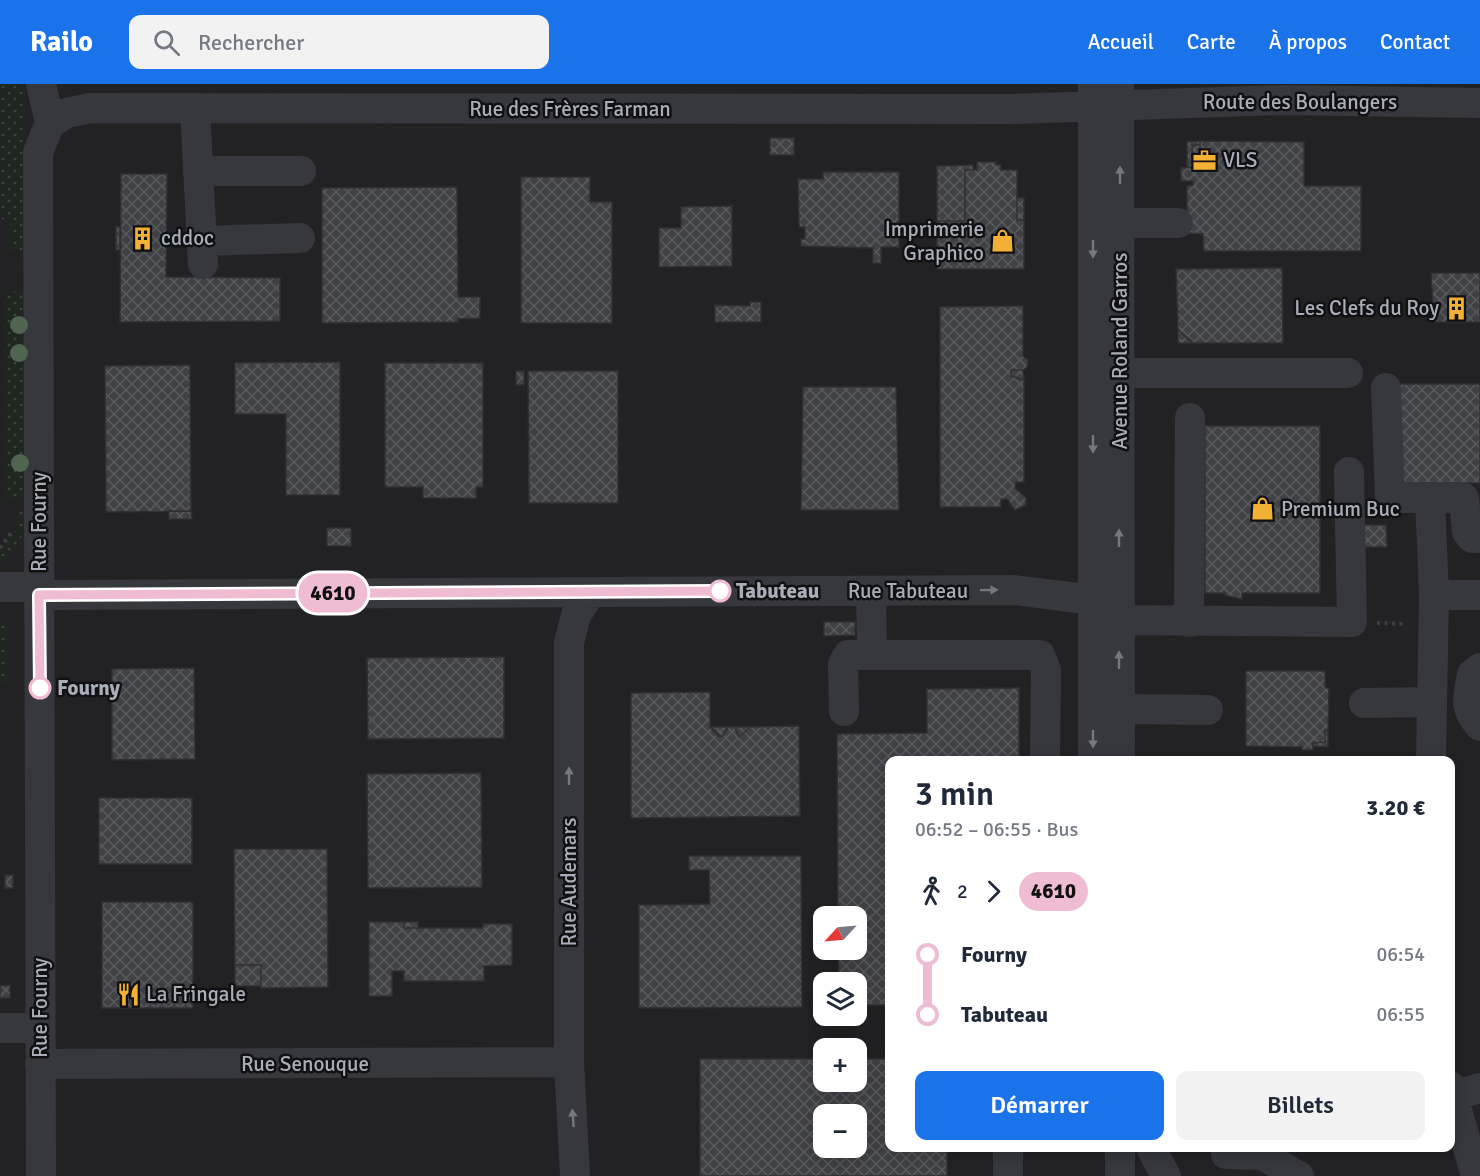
<!DOCTYPE html>
<html lang="fr">
<head>
<meta charset="utf-8">
<style>
  :root { --surface:#fff; --page:#f2f2f3; --text:#1f2937; --muted:#747a83; --accent:#1a73e8 }
  body { margin:0; font-family:Signika,sans-serif; background:var(--page); color:var(--text); height:100vh; display:flex; flex-direction:column; font-size:22px; white-space:nowrap }
  * { box-sizing:border-box; margin:0 }
  p { font-size:20px; color:var(--muted) }
  .icon { flex:none; width:33px; height:33px; fill:none; stroke:currentColor; stroke-width:2; stroke-linecap:round; stroke-linejoin:round }
  .map { position:relative; flex:1; overflow:hidden }
  .details { position:absolute; left:885px; top:672px; width:570px; height:396px; display:flex; flex-direction:column; background:var(--surface); border-radius:12px; box-shadow:0 3px 15px #0003 }
  .details>* { flex:none }
  .badge { padding:0 12px; border-radius:20px; font-size:21px; line-height:39px }
  .needle { width:39px; rotate:244deg }
  .fabs { position:absolute; left:813px; top:822px; display:grid; gap:12px }
  .fabs a { display:grid; place-items:center; width:54px; height:54px; border-radius:12px; background:var(--surface); box-shadow:0 3px 15px #0003; font-size:30px }
  .map>.badge { position:absolute; translate:-50% -50%; box-shadow:0 0 0 3px #fff }
  .legs { display:flex; align-items:center; gap:9px; height:66px; padding:0 30px; font-size:20px }
  .legs p { margin-inline-start:auto }
  .overview { display:flex; align-items:center; justify-content:space-between; height:102px; padding:0 30px }
  h1 { font-size:33px; font-weight:600; line-height:45px }
  .button { display:flex; gap:12px; margin-top:auto; padding:12px 30px }
  .button a { flex:1; height:69px; border-radius:12px; background:var(--accent); color:#fff; font-size:24px; font-weight:600; line-height:69px; text-align:center }
  .button a+a { background:var(--page); color:var(--text) }
  ul { padding:0 30px; list-style:none }
  li { display:flex; align-items:center; gap:21px; height:60px; font-size:22px }
  li i { display:grid; place-items:center; width:9px; height:100%; margin:0 8px; background:currentColor }
  li i::after { content:''; width:15px; height:15px; margin:-8px; border:4px solid; border-radius:50%; background:var(--surface) }
  li p { margin-inline-start:auto }
  li:first-child i { background:linear-gradient(#0000 50%,currentColor 0) }
  li:last-child i { background:linear-gradient(currentColor 50%,#0000 0) }
  header { display:flex; align-items:center; gap:36px; box-sizing:border-box; height:84px; padding:0 30px; background:var(--accent); color:#fff }
  header strong { font-size:28px }
  nav { display:flex; gap:33px; margin-inline-start:auto; font-size:21px }
  .search { width:420px; height:54px; background:var(--page); display:flex; align-items:center; gap:15px; box-sizing:border-box; padding:0 21px; border-radius:12px; color:var(--muted); font-size:22px }
  .map>svg:first-child { display:block }
  .built { fill:#222225; fill-rule:evenodd }
  .grass { fill:url(#grass-dots) }
  .building { fill:url(#building-cross-hatch); stroke:#303034; stroke-width:1.5; fill-rule:evenodd }
  .lines { fill:none; stroke-linecap:round; stroke-linejoin:round }
  .path { stroke:#3d3f44; stroke-width:4; stroke-dasharray:3 4.5; stroke-linecap:butt }
  .minor { stroke:#37383d; stroke-width:30 }
  .tree { fill:#506452 }
  .oneway { fill:#757881 }
  .line-1-casing { stroke:#fff; stroke-width:14 }
  .line-1 { stroke:#f0bcd4; stroke-width:9 }
  .stop-1-dot { fill:#fff; stroke:#f0bcd4; stroke-width:3 }
  .labels { text-anchor:middle; dominant-baseline:central; stroke-width:5; stroke-linejoin:round; paint-order:stroke }
  .street-label { font-size:21px; fill:#a8adb8; stroke:#111113 }
  .poi-label { font-size:21px; fill:#a8adb8; stroke:#111113; text-anchor:start }
  .stop-label { font-size:21px; font-weight:bold; fill:#a8adb8; stroke:#111113; text-anchor:start }
</style>
</head>
<body>
<header>
<strong>Railo</strong>
<div class="search"><svg class="icon" aria-label="search" viewBox="0 0 24 24"><circle cx="10" cy="10" r="6"/><path d="M15 15l6 6"/></svg>Rechercher</div>
<nav><a>Accueil</a><a>Carte</a><a>À propos</a><a>Contact</a></nav>
</header>
<div class="map">
<svg width="1480" height="1092" viewBox="0 0 1480 1092">
  <defs>
    <pattern id="grass-dots" width="8" height="8" patternUnits="userSpaceOnUse" patternTransform="scale(1.5)"><rect width="8" height="8" fill="#1e261f"/><path d="M2 2h.1M6 6h.1" fill="none" stroke="#3c433d" stroke-width="1.8" stroke-linecap="round"/></pattern>
    <pattern id="building-cross-hatch" width="8" height="8" patternUnits="userSpaceOnUse" patternTransform="scale(1.5)"><rect width="8" height="8" fill="#404145"/><path d="M0 0l8 8M0 8l8-8" fill="none" stroke="#595a5e"/></pattern>
  </defs>
  <rect width="100%" height="100%" fill="#161618"/>
  <path class="built" d="M0 0H1480V1092H0ZM890 676H1450V1064H890ZM824 832H856V866H824ZM824 898H856V932H824ZM824 964H856V998H824ZM824 1030H856V1064H824Z"/>
  <path class="grass" d="M0 0H25L24 166H10V136L1 135Z
    M4 205 26 210V416H5Z
    M19 427H27C25 449 19 466 0 479V468L16 447Z
    M0 539H7L8 601H0Z"/>
  <path class="building" d="M770 54H794V71H770Z
    M1200 57V61H1192L1193 83H1187V58Z
    M1200 57 1304 58V102H1361V167H1204L1203 150 1187 149V102L1193 101V97H1181V84L1193 83 1192 61H1200Z
    M977 78H996V81H1001V86H1017V136H1024V185H937V137H965V86H977Z
    M973 81V86H965V137H937V82Z
    M823 88H899V163H881V179H873V164L801 162V155H805V143H799L798 95H823Z
    M121 90H167L166 193 280 194V237L120 238Z
    M521 93H590V118H612V239H521Z
    M457 103 458 213H480V234L458 235V238L322 239V104Z
    M1017 114H1024V136H1017Z
    M732 122V182L659 183V144H681V123Z
    M116 142 120 143V166H116Z
    M1282 184 1283 259H1192L1178 246 1176 185Z
    M1431 189H1480V238H1434Z
    M750 218H761V238H715V221L750 222Z
    M1023 222V272L1028 276 1027 283 1023 286H1011V292L1024 296V398H1016L1015 404 1026 414V421L1015 426 1007 415H1001V423H940V223Z
    M1178 246 1192 257V259H1178Z
    M340 278V411H286V330H235V279Z
    M385 279H483V403H476V414H423V403H385Z
    M190 281 191 427 106 428 105 282Z
    M1011 286H1023L1024 296 1011 292Z
    M516 287H524V301H516Z
    M528 287H618V419H529Z
    M1399 300H1480V399H1400Z
    M803 303H896L899 426H801Z
    M1205 342H1320V509H1242V515L1224 511 1225 509H1205Z
    M169 427H191L192 435H169Z
    M1363 441H1386L1387 463H1363Z
    M327 444H351V462H327Z
    M824 538H855V551L824 552Z
    M504 573V654L368 655 367 574Z
    M194 584 195 675 112 676V585Z
    M1246 587H1325V604H1329L1328 647 1325 646V658L1313 659V666H1302V663L1246 662Z
    M1019 604V676H890V921H856V898H839L838 866H856V832H838L837 650 927 649V605Z
    M710 608V643L718 652 722 653 728 643H735L739 653 750 643 799 642 800 732 631 734V609Z
    M710 643H728L722 653Z
    M735 643H750L739 653Z
    M1325 646 1328 647V663L1313 662V659L1325 658Z
    M481 689 482 803 368 804 367 690Z
    M99 714H192V780H99Z
    M234 765H327L328 903 261 904V881H235Z
    M689 772H801L802 923 639 924V821L710 820 709 786H689Z
    M5 791H13V804H5Z
    M102 818H193V924H102Z
    M369 838H404V844H483V840H512V881L484 882V897H404V887H392V912H369Z
    M404 838H418V844H404Z
    M235 881H261V902H235Z
    M10 901V914H0V902Z
    M700 975H824V998H856V975H890V1064H947V1092H700ZM824 1030H856V1064H824Z"/>
  <g class="lines">
    <path class="path" d="M0 464 11 449
      M1377 539 1406 540"/>
    <path class="minor" d="M41 0 50 39
      M1093 0V676
      M1119 0 1120 676
      M195 24 203 180
      M50 39 67 29 90 24 1012 25 1283 16 1480 19
      M198 87H301
      M1120 139H1178
      M202 157 300 154
      M1120 289H1348
      M1386 304 1390 414H1464L1467 448 1472 454H1480
      M1430 414 1434 511 1431 676
      M0 503H39
      M871 508 872 571
      M39 511 1014 506 1078 514 1119 512
      M1434 511H1480
      M1119 536 1352 538 1349 388
      M1189 538 1190 334
      M1480 584 1472 590C1468 613 1463 623 1480 642
      M1364 619 1432 618
      M1120 625 1208 626
      M844 627 843 580 848 571H1040L1046 586 1045 676
      M0 944H40
      M40 980 569 978
      M1450 1002 1476 1092
      M1453 1012 1480 1004
      M1008 1064V1092
      M1151 1064 1166 1092
      M1226 1070 1262 1071 1299 1092
      M41 1092 38 68 50 39
      M575 1092 569 978V559L576 531 591 508
      M1120 1092V1064"/>
  </g>
  <g class="tree">
    <circle cx="19" cy="241" r="9"/>
    <circle cx="19" cy="269" r="9"/>
    <circle cx="20" cy="379" r="9"/>
  </g>
  <defs><path id="oneway-solid" d="M-6-.8H1V-3.2L6.5 0L1 3.2V.8H-6Z" transform="scale(1.5)"/></defs>
  <g class="oneway">
    <use href="#oneway-solid" transform="translate(1120 91) rotate(-90)"/>
    <use href="#oneway-solid" transform="translate(1093 165) rotate(90)"/>
    <use href="#oneway-solid" transform="translate(1093 360) rotate(90)"/>
    <use href="#oneway-solid" transform="translate(1119 454) rotate(-90)"/>
    <use href="#oneway-solid" transform="translate(989 506) rotate(-1)"/>
    <use href="#oneway-solid" transform="translate(1119 576) rotate(-90)"/>
    <use href="#oneway-solid" transform="translate(1093 655) rotate(90)"/>
    <use href="#oneway-solid" transform="translate(569 692) rotate(-90)"/>
    <use href="#oneway-solid" transform="translate(573 1034) rotate(-94)"/>
  </g>
  <g class="lines">
    <defs>
      <path id="line-1" d="M40 604 39 511 720 507"/>
    </defs>
    <use href="#line-1" class="line-1-casing"/>
    <use href="#line-1" class="line-1"/>
  </g>
  <defs>
    <symbol id="office-bare" viewBox="-9 -9 18 18"><path d="M-6-3h4V-5.5h4V-3h4V5H-6ZM-1-4.5V-3h2v-1.5ZM-6 0V1H6V0Z" fill="#f2b134" stroke="#111113" stroke-width="2.5" paint-order="stroke"/></symbol>
    <symbol id="building-bare" viewBox="-9 -9 18 18"><path d="M-4-6H4V6H1V3H-1V6H-4ZM-2.5-4.3h1.7v1.8h-1.7ZM.8-4.3h1.7v1.8H.8ZM-2.5-1h1.7V.8h-1.7ZM.8-1h1.7V.8H.8Z" fill="#f2b134" stroke="#111113" stroke-width="2.5" paint-order="stroke"/></symbol>
    <symbol id="shop-bare" viewBox="-9 -9 18 18"><path d="M-5-2.5h2.3a2.7 3.5 0 0 1 5.4 0H5L5.5 6h-11ZM-1.5-2.5h3a1.5 2.3 0 0 0-3 0Z" fill="#f2b134" stroke="#111113" stroke-width="2.5" paint-order="stroke"/></symbol>
    <symbol id="restaurant-bare" viewBox="-9 -9 18 18"><path d="M-5-6h1v4h1v-4h1v4h1v-4h1v5L-1.5 .5V6h-2V.5L-5-1ZM5-6V6H3V1.5H1.5Q1.5-4 5-6Z" fill="#f2b134" stroke="#111113" stroke-width="2.5" paint-order="stroke"/></symbol>
  </defs>
  <g fill-rule="evenodd">
    <use href="#office-bare" x="1188" y="60" width="33" height="33"/>
    <use href="#building-bare" x="126" y="138" width="33" height="33"/>
    <use href="#shop-bare" x="986" y="140" width="33" height="33"/>
    <use href="#building-bare" x="1440" y="208" width="33" height="33"/>
    <use href="#shop-bare" x="1246" y="408" width="33" height="33"/>
    <use href="#restaurant-bare" x="112" y="894" width="33" height="33"/>
  </g>
  <g class="stop-1-dot">
    <circle cx="720" cy="507" r="10"/>
    <circle cx="40" cy="604" r="10"/>
  </g>
  <g class="labels">
    <g class="street-label">
      <text x="1300" y="18">Route des Boulangers</text>
      <text x="570" y="25">Rue des Frères Farman</text>
      <text transform="translate(1120 267) rotate(-90)">Avenue Roland Garros</text>
      <text transform="translate(39 438) rotate(-90)">Rue Fourny</text>
      <text x="908" y="507">Rue Tabuteau</text>
      <text transform="translate(569 798) rotate(-90)">Rue Audemars</text>
      <text transform="translate(40 924) rotate(-90)">Rue Fourny</text>
      <text x="305" y="980">Rue Senouque</text>
    </g>
    <g class="poi-label">
      <text x="1223" y="76">VLS</text>
      <text x="984" y="145" text-anchor="end">Imprimerie<tspan x="984" dy="24">Graphico</tspan></text>
      <text x="161" y="154">cddoc</text>
      <text x="1439" y="224" text-anchor="end">Les Clefs du Roy</text>
      <text x="1281" y="425">Premium Buc</text>
      <text x="146" y="910">La Fringale</text>
    </g>
    <g class="stop-label">
      <text x="736" y="507">Tabuteau</text>
      <text x="57" y="604">Fourny</text>
    </g>
  </g>
</svg>
<div class="fabs">
<a><svg class="needle" viewBox="-14 -14 28 28"><path d="M0-13l5 13h-10z" fill="#e53935"/><path d="M0 13l5-13h-10z" fill="#747a83"/></svg></a>
<a><svg class="icon" aria-label="layers" viewBox="0 0 24 24"><path d="M12 4l9 5-9 5-9-5zM3 14l9 5 9-5"/></svg></a>
<a>+</a>
<a>−</a>
</div>
<b class="badge" style="left:333px;top:509px;background:#f0bcd4;color:#111">4610</b>
<section class="details">
<div class="overview"><div><h1>3 min</h1><p>06:52 – 06:55 · Bus</p></div><b>3.20 €</b></div>
<div class="legs"><svg class="icon" aria-label="walk" viewBox="0 0 24 24"><circle cx="13" cy="4" r="2"/><path d="M13 8l-2 6 4 7M11 14l-3 7M7 12l3-4h3l4 4"/></svg>2<svg class="icon" aria-label="forward" viewBox="0 0 24 24"><path d="M9 5l7 7-7 7"/></svg><b class="badge" style="background:#f0bcd4;color:#111">4610</b></div>
<ul>
<li><i style="color:#f0bcd4"></i><b>Fourny</b><p>06:54</p></li>
<li><i style="color:#f0bcd4"></i><b>Tabuteau</b><p>06:55</p></li>
</ul>
<div class="button"><a>Démarrer</a><a>Billets</a></div>
</section>
</div>
</body>
</html>
